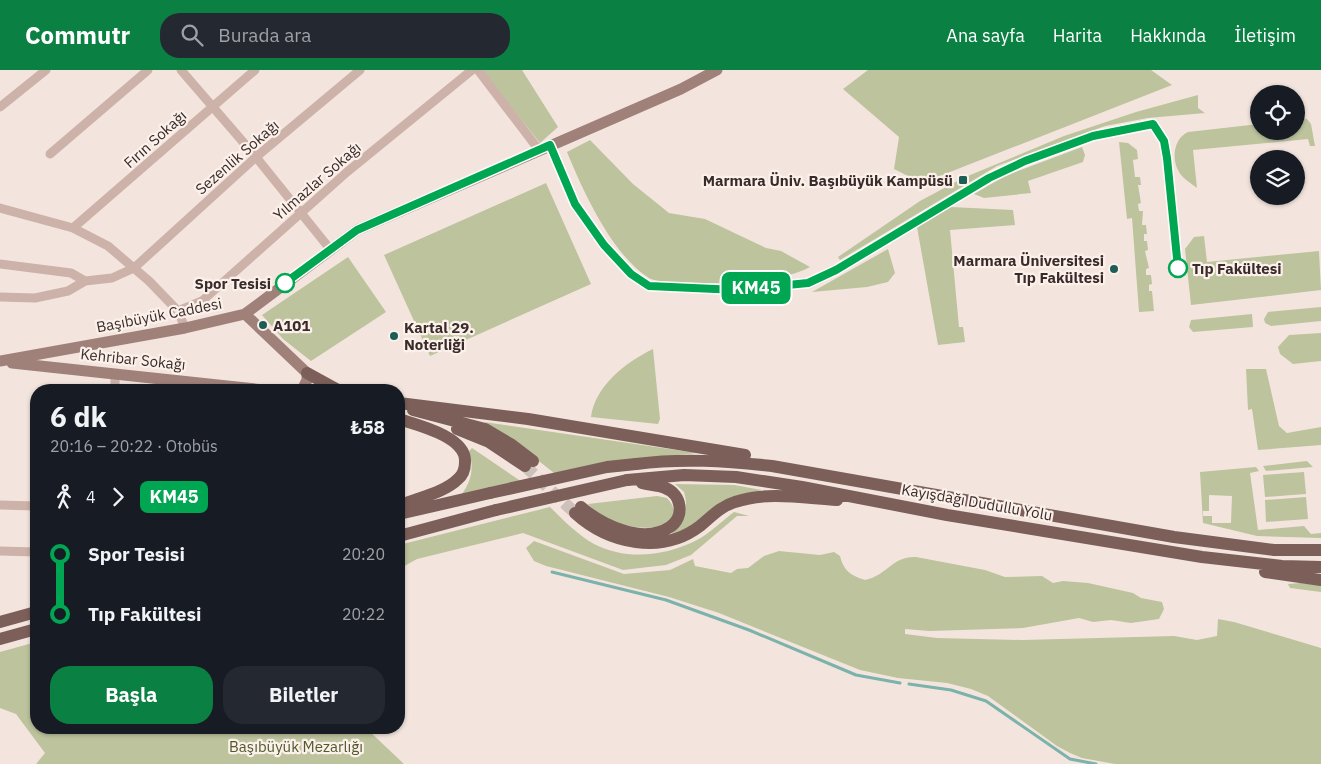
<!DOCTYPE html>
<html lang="tr">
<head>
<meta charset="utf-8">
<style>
  :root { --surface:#171b24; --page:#242831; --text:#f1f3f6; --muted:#9ea1a6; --accent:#0b8043 }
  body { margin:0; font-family:"IBM Plex Sans",sans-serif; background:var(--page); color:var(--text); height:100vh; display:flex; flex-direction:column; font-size:19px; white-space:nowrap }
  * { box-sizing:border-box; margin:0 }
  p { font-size:16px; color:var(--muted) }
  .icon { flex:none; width:28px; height:28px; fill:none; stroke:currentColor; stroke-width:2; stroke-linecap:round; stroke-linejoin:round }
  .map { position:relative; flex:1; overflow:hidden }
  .drawer { position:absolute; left:30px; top:314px; width:375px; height:350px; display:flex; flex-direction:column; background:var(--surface); border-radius:20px; box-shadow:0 1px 4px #0004 }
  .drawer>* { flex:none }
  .badge { padding:0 10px; border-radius:8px; font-size:18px; line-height:32px }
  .controls { position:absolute; left:1250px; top:15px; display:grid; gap:10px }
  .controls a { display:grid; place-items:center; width:55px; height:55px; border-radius:50%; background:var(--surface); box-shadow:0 1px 4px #0004; font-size:25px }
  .map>.badge { position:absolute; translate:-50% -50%; box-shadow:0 0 0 2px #fff }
  .legs { display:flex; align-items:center; gap:8px; height:55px; padding:0 20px; font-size:16px }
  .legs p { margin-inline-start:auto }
  .headline { display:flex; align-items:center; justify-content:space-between; height:85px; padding:0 20px }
  h1 { font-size:28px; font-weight:700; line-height:38px }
  .action { display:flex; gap:10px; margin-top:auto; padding:10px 20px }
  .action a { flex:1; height:58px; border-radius:20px; background:var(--accent); color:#fff; font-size:20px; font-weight:700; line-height:58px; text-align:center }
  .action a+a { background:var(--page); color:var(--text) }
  ul { padding:0 20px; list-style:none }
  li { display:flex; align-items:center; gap:18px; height:60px; font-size:19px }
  li i { display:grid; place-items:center; width:8px; height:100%; margin:0 6px; background:currentColor }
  li i::after { content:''; width:12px; height:12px; margin:-6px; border:4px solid; border-radius:50%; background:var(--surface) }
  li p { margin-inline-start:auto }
  li:first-child i { background:linear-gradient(#0000 50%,currentColor 0) }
  li:last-child i { background:linear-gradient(currentColor 50%,#0000 0) }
  header { display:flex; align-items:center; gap:30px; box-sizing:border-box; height:70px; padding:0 25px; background:var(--accent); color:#fff }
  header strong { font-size:24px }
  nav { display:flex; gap:28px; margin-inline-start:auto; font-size:18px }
  .search { width:350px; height:45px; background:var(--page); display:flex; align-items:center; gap:12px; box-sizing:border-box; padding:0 18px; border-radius:20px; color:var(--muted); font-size:19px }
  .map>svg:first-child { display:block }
  .green { fill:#bdc39d; fill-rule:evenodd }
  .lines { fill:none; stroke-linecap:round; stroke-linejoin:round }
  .stream { stroke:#7bb2aa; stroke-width:3 }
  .primary-tunnel { stroke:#cec0ba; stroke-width:12; stroke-dasharray:12 6; stroke-linecap:butt }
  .minor { stroke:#ccb2a9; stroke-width:9 }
  .secondary { stroke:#a0817a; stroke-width:11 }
  .primary { stroke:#7c5f59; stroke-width:12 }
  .primary-bridge { stroke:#7c5f59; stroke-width:12 }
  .line-1-casing { stroke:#fff; stroke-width:11 }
  .line-1 { stroke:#00a651; stroke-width:8 }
  .poi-dot { fill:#1c5d55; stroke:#fbf0ea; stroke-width:2 }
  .stop-1-dot { fill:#fff; stroke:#00a651; stroke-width:2.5 }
  .labels { text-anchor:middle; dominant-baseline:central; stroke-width:4.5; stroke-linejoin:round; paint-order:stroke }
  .street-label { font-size:15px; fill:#392b29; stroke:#fbf0ea }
  .poi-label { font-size:15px; font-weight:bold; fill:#392b29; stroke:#fbf0ea; text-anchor:end }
  .stop-label { font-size:15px; font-weight:bold; fill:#392b29; stroke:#fbf0ea; text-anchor:start }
  .park-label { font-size:15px; fill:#50582c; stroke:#fbf0ea }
</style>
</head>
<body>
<header>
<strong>Commutr</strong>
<div class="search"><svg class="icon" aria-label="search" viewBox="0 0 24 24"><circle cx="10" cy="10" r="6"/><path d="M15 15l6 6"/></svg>Burada ara</div>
<nav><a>Ana sayfa</a><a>Harita</a><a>Hakkında</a><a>İletişim</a></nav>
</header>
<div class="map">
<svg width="1321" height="694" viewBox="0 0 1321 694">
  <rect width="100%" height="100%" fill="#f3e5de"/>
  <path class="green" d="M482 0H522L558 57 540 73Z
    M868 0H1151L1172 15 922 113 894 99 899 67 843 19Z
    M1198 25V38L1205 43 1148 48 1105 56 997 96 840 190 838 187 920 131 963 108 1064 66 1136 42Z
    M1302 48 1307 49 1311 54 1315 76H1310L1308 69 1193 80 1197 118C1191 113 1183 109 1179 102 1171 89 1174 68 1188 62L1259 54V61H1296V49Z
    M590 70 633 114 669 143 705 149 766 178 781 181 810 197C788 209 762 209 737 212 722 214 660 215 649 208 612 185 583 121 567 82Z
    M1119 72 1128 73 1137 80 1138 89 1133 90 1135 107H1140L1141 115H1138L1141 133 1138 134 1139 141H1143L1142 155H1146L1147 164H1144V171H1147L1148 180 1145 181 1149 198 1146 199V205H1151L1152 214 1149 215V221H1152L1154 241 1139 242 1132 148 1127 149Z
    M1082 77 1085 85 1083 92 1028 111 1031 123 984 128 974 124 1005 106Z
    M546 113 591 214 430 286 384 185Z
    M951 137 1013 140 1015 155 950 160 959 257H963L965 272 938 275 917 157Z
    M1204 166 1207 192 1319 181 1321 220 1191 235 1185 179 1194 167Z
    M888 179 895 203 888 212 867 217 812 222Z
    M348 187 386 242 311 291 283 269 262 245Z
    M1321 237V251L1271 256 1265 253 1264 249 1268 242Z
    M1252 244 1253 257 1193 262 1189 257 1191 250Z
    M1321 263V291L1293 294 1280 284 1278 277 1289 265Z
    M653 279 660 349 658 354 591 347C595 316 626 292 653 279Z
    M1246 299H1266L1279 356 1287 363 1321 357V375L1258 380 1252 339 1248 340Z
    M484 352 697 383 602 393 554 403 507 366Z
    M472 378 522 412 462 424C472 410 474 397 469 381Z
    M1307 391 1313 397 1266 401 1263 396Z
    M1256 397 1259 401 1250 403 1258 460 1304 456 1311 464 1321 463V468L1257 466 1203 453 1200 402ZM1209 425 1232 426 1231 453H1212V446H1203V441H1209Z
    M1304 402 1306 424 1265 427 1263 405Z
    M675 414 734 415 762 420 735 426 693 455 670 466C682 451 690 442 684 422Z
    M657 426 667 428C700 465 616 468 588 434Z
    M1306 427 1308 449 1266 452 1265 430Z
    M550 437C563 450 578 465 594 474 627 491 666 486 697 470 710 463 722 451 734 442L749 446H737L691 485 666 495 623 500 523 463 417 489 399 499V475Z
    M534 471 624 504 670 500 693 489 695 496 731 503 737 499 748 498 764 486 779 481 820 485 834 482 840 486C844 501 850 505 865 510 888 505 892 486 916 487L985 500 1005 507 1042 506 1053 513 1063 511 1088 513 1133 523 1141 528 1162 532 1164 539 1159 549 1131 553 1111 550 1093 552 1079 548 1023 558 929 561 905 559V564L937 568 1023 570 1174 566 1197 570 1217 566 1218 549 1234 552 1321 578V694H1115L1082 688 1070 683 1057 676 988 626 971 619 947 613 898 608 860 600 719 543 669 527 546 496 534 491 526 478Z
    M1301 513 1321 515V522L1290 518 1288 514Z
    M36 572V658H366L404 694H36L45 683 16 644 0 638V582Z"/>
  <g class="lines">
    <path class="stream" d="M552 502 666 530 749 560 856 605 900 613
      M909 614 951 620 986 631 1070 689 1096 694"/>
    <path class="primary-tunnel" d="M525 396 575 443"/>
    <path class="minor" d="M181 0 256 87 330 179
      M478 0 539 80
      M0 37 46 0
      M50 84 148 0
      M0 138 73 158 108 176 149 211 178 241 185 258
      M73 158 255 0
      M0 194 71 203 85 211
      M0 227 35 228 68 221 85 211 112 208 134 198 256 87 360 0
      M178 241 202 231 347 102 472 0
      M115 320V304
      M0 435 36 436
      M0 481 36 482"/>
    <path class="secondary" d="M245 244 307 303V310L302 320
      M0 291 185 258 245 244 357 160 681 19 717 0
      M12 293 264 320"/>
    <path class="primary" d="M307 303 338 320
      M399 333 528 349 745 385
      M413 340 485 359 512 375 533 391
      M399 349C418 355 467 367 465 392 465 399 463 405 458 409 444 423 417 428 399 436
      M457 359 489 372 525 396
      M636 394C682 388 726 391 772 396L1174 467 1274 480H1321
      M627 410 684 405 736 407 802 417 947 445 1202 487 1282 496 1321 497
      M581 437C602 455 643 475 670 457 685 447 682 424 665 418 658 415 649 415 642 413
      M575 443C609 474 662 485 700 456 711 447 721 436 735 432 768 421 803 428 837 430
      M399 444 490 423
      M399 466 496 440
      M1265 502 1321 510
      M0 552 36 542
      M0 569 36 559"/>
    <path class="primary-bridge" d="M490 423 607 397 636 394
      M496 440 627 410"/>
  </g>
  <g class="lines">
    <defs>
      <path id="line-1" d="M285 213 357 160 550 75 575 134 604 175 631 204 649 216 737 220 808 213 836 200 989 108 1025 91 1093 66 1153 54 1164 71 1167 88 1178 198"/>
    </defs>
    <use href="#line-1" class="line-1-casing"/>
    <use href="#line-1" class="line-1"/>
  </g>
  <g class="poi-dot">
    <rect x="958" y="105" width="10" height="10" rx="2.5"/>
    <circle cx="1114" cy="199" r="5"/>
    <circle cx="263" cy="255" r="5"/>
    <circle cx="394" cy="266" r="5"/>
  </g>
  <g class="stop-1-dot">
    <circle cx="1178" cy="198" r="9"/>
    <circle cx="285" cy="213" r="9"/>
  </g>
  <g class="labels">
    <g class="street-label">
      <text transform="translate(155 69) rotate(-42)">Fırın Sokağı</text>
      <text transform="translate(237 87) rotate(-41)">Sezenlik Sokağı</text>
      <text transform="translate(317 111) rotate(-41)">Yılmazlar Sokağı</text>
      <text transform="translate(159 245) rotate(-11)">Başıbüyük Caddesi</text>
      <text transform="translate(133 289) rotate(6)">Kehribar Sokağı</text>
      <text transform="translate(977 432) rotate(10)">Kayışdağı Dudullu Yolu</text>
    </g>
    <g class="poi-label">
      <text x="953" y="110">Marmara Üniv. Başıbüyük Kampüsü</text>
      <text x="1104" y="190">Marmara Üniversitesi<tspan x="1104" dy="17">Tıp Fakültesi</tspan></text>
      <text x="273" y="255" text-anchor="start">A101</text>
      <text x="404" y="257" text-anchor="start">Kartal 29.<tspan x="404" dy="17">Noterliği</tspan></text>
    </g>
    <g class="stop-label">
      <text x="1192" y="198">Tıp Fakültesi</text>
      <text x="271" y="213" text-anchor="end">Spor Tesisi</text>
    </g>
    <g class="park-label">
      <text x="296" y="676">Başıbüyük Mezarlığı</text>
    </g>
  </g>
</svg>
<div class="controls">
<a><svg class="icon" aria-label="locate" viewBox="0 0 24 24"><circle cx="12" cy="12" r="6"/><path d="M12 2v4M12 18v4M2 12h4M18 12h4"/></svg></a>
<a><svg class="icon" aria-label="layers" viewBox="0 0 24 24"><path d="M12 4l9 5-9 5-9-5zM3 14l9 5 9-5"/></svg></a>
</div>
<b class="badge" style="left:756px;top:218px;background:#00a651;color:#fff">KM45</b>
<section class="drawer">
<div class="headline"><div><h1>6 dk</h1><p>20:16 – 20:22 · Otobüs</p></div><b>₺58</b></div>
<div class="legs"><svg class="icon" aria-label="walk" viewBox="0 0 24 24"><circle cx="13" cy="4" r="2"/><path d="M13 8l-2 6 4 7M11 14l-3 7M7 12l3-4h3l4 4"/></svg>4<svg class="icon" aria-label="forward" viewBox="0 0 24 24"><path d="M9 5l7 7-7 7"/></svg><b class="badge" style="background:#00a651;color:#fff">KM45</b></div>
<ul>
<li><i style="color:#00a651"></i><b>Spor Tesisi</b><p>20:20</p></li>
<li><i style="color:#00a651"></i><b>Tıp Fakültesi</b><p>20:22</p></li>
</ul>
<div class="action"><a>Başla</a><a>Biletler</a></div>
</section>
</div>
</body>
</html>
